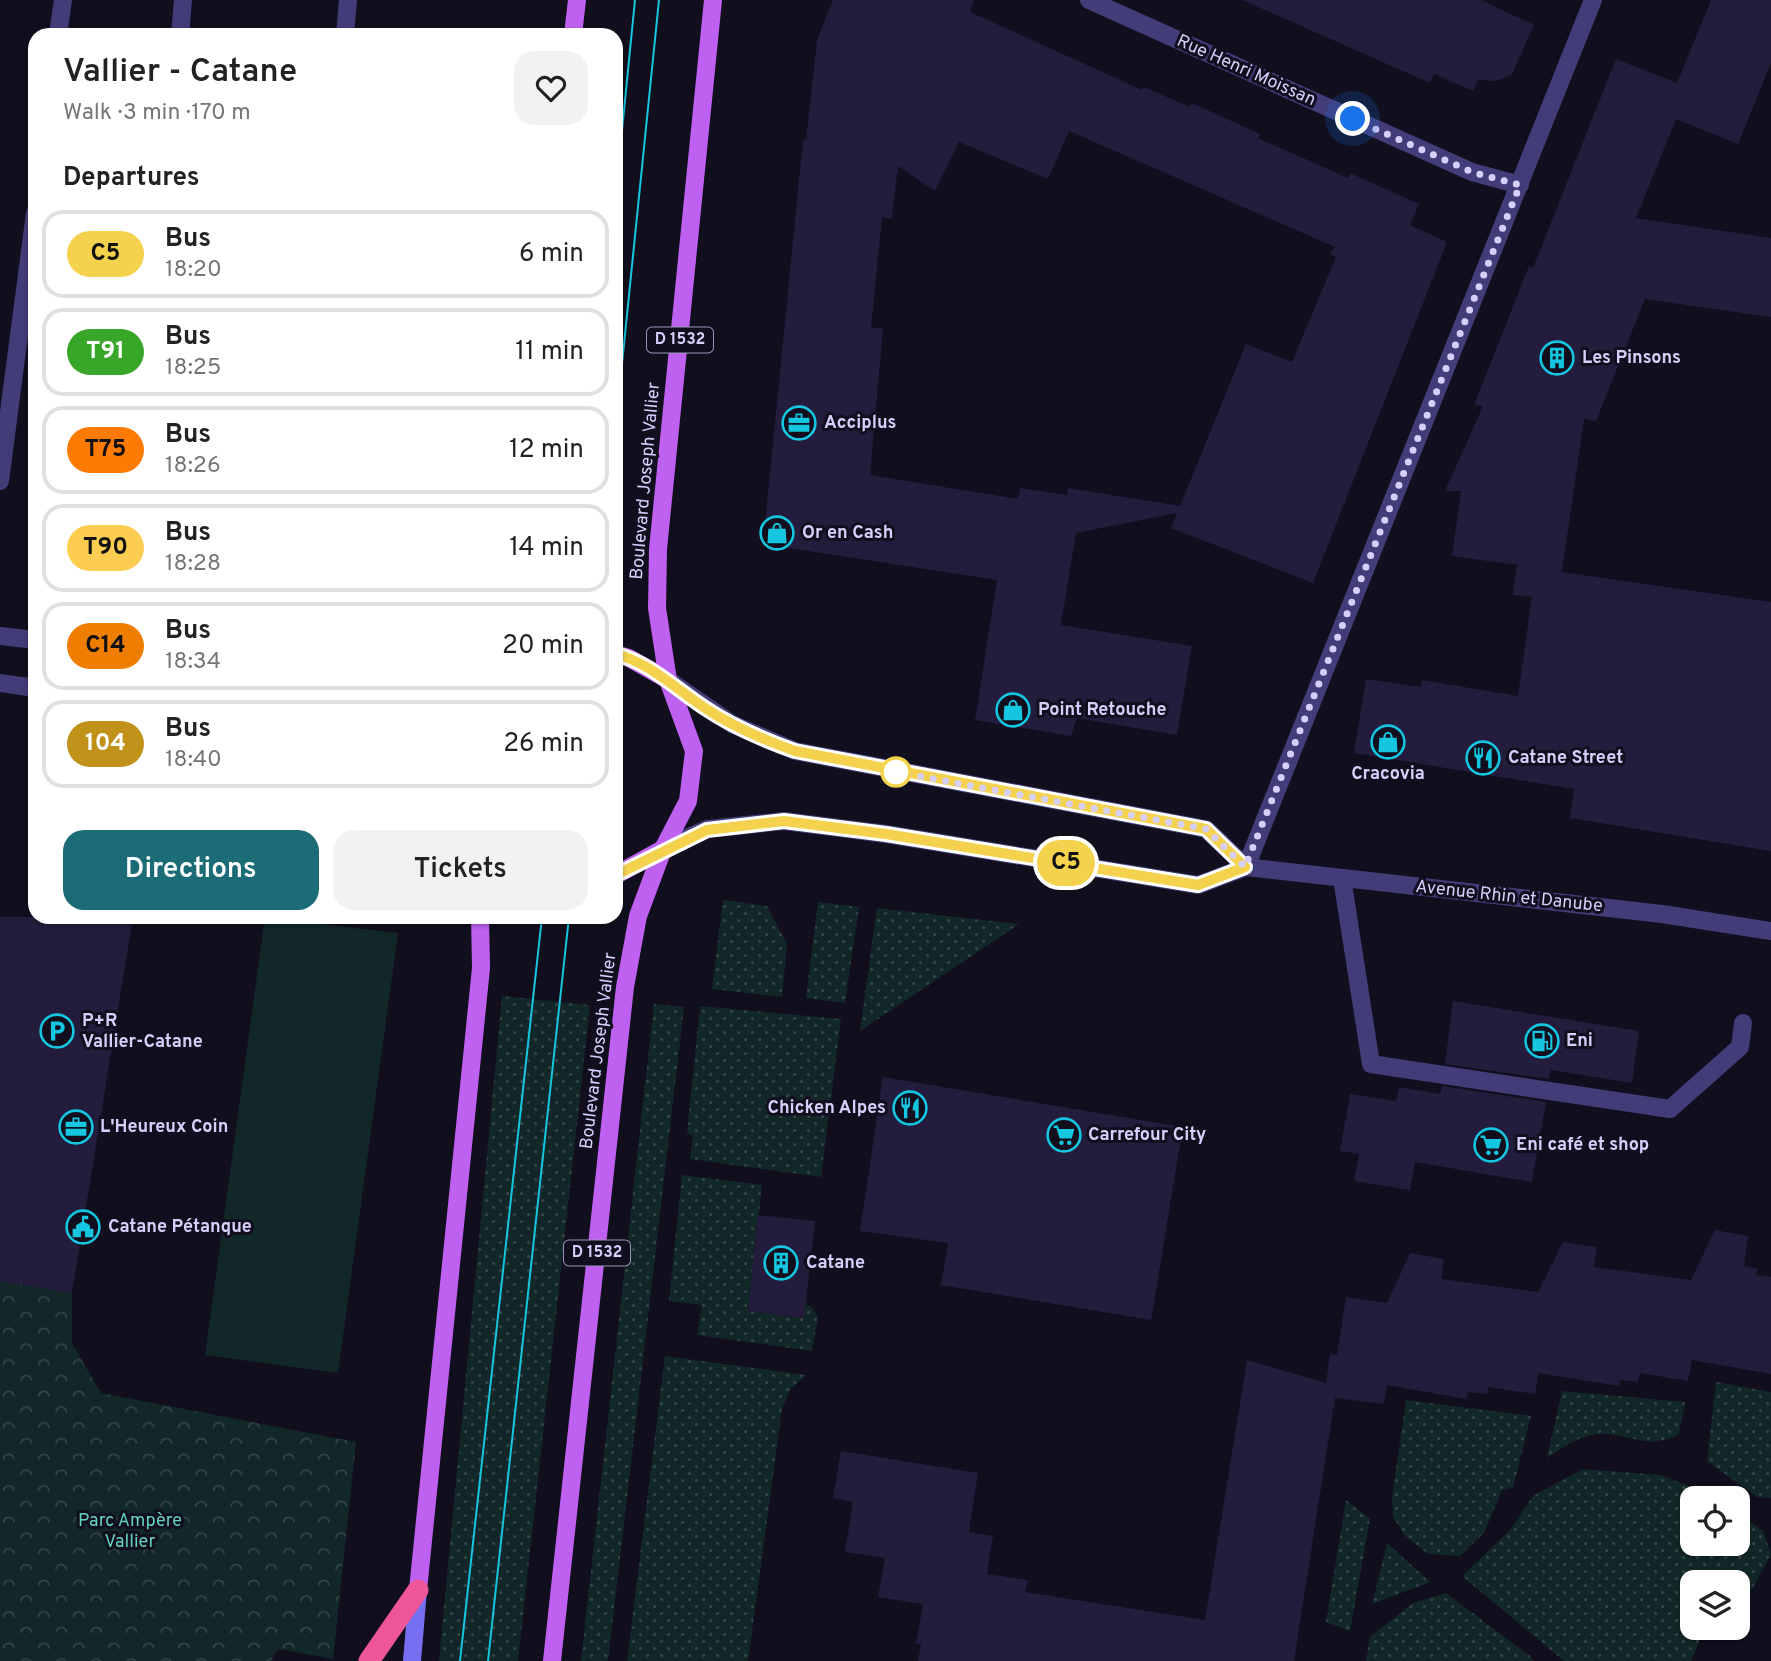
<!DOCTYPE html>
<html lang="en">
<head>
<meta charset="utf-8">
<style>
  :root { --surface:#fff; --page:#f2f2f2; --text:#222; --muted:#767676; --line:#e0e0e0; --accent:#1c6c78 }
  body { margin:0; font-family:Overpass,sans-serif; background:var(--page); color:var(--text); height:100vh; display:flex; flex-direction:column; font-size:26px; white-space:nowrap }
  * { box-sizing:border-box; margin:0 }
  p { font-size:23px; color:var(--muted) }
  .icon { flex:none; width:38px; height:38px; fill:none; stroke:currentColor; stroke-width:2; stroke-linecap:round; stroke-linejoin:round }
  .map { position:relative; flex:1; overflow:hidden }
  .sheet { position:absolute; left:28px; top:28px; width:595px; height:896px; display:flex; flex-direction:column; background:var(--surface); border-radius:21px; box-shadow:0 2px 5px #0004 }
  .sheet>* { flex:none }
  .badge { padding:0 14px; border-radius:23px; font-size:24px; line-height:46px }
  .buttons { position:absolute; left:1680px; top:1486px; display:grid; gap:14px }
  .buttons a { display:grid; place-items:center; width:70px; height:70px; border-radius:14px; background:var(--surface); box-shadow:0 2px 5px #0004; font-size:35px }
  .you { position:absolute; width:35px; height:35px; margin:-18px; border:5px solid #fff; border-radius:50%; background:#1a73e8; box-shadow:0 0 0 10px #1a73e833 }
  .map>.badge { position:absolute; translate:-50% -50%; box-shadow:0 0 0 4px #fff }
  h2 { padding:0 35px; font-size:26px; line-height:63px }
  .round { display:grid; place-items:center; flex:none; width:74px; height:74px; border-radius:21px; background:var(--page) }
  .summary { display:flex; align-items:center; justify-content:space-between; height:119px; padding:0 35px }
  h1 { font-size:33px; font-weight:600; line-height:52px }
  .cta { display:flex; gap:14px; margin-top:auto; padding:14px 35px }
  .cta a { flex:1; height:80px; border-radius:21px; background:var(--accent); color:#fff; font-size:28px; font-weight:600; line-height:80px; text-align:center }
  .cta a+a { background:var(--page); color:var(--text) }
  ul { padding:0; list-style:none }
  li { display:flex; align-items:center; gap:21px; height:88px; margin:0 14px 10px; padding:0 21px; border:4px solid var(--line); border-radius:21px }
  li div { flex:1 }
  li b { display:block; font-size:26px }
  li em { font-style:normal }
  li .badge { min-width:77px; font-weight:700; text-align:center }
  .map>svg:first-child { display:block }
  .grass { fill:url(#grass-dots) }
  .forest { fill:url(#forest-crowns) }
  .garden { fill:#122727 }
  .building { fill:#241c3d; fill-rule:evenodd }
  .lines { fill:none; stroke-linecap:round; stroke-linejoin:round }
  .service { stroke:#423d79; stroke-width:18 }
  .minor { stroke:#423d79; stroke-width:18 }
  .tertiary { stroke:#423d79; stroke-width:18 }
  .secondary { stroke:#776ff2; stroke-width:18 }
  .primary { stroke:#bf61f0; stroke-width:18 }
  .motorway { stroke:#ef569a; stroke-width:21 }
  .tram { stroke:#15c6e1; stroke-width:2 }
  .line-casing { stroke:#fff; stroke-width:16 }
  .line { stroke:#f5d24d; stroke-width:10 }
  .walk { stroke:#d6cffb; stroke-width:7; stroke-dasharray:0 12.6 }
  .stop-dot { fill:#fff; stroke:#f5d24d; stroke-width:3.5 }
  .labels { text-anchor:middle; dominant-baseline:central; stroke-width:6; stroke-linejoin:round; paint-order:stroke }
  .shield { fill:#110e1e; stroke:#9b95b9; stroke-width:2 }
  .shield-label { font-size:16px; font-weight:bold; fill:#d6cffb }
  .street-label { font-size:18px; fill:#d6cffb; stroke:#110e1e }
  .poi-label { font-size:18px; font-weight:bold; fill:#d6cffb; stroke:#110e1e; text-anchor:start }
  .park-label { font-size:18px; fill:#63d3bb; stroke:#110e1e }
</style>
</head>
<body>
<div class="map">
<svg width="1771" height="1661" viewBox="0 0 1771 1661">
  <defs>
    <pattern id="grass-dots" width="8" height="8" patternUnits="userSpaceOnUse" patternTransform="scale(1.75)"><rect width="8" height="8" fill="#122727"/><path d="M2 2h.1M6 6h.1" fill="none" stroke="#344547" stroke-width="1.8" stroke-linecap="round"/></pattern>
    <pattern id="forest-crowns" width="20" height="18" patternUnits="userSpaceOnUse" patternTransform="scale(1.75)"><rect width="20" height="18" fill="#122727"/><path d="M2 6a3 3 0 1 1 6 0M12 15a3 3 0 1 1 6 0" fill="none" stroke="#344547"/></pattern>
  </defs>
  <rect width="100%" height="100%" fill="#110e1e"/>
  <path class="grass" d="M723 900 767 906 787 944 782 997 712 989Z
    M818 902 859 907 845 1003 806 998Z
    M877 908 1019 924 860 1031Z
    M502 996 590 1005 518 1661H439Z
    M654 1004 684 1007 608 1661H581Z
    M700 1006 841 1019 821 1177 690 1159 693 1136 687 1133Z
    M682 1175 762 1185 748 1311 803 1318 805 1305 812 1307 818 1317 812 1351 697 1335 702 1305 669 1301Z
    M665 1356 806 1375 790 1390 782 1409 748 1661H627Z
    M1716 1382 1771 1392V1498L1757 1497 1707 1461Z
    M1562 1391 1685 1402 1679 1434C1645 1453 1626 1429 1592 1435 1575 1438 1561 1449 1547 1458Z
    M1406 1400 1531 1416 1513 1488 1502 1490 1484 1533 1460 1556 1428 1554 1405 1536 1393 1517 1392 1497Z
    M1583 1469 1660 1475 1719 1497 1692 1498V1544H1738V1512L1763 1531 1771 1554 1753 1588 1738 1602V1582H1692V1628H1711L1701 1637 1691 1661H1564L1462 1576 1510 1530 1533 1496Z
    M1346 1500 1370 1519 1350 1631 1326 1622Z
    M1387 1543 1430 1582 1372 1604Z
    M1446 1593 1530 1656 1534 1661H1366L1370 1637 1413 1603Z"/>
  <path class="forest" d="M0 1281 72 1293V1343L101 1393 356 1442 333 1659 278 1649 271 1661H0Z"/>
  <path class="garden" d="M265 917 398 933 338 1373 205 1355Z"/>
  <path class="building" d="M833 0H974L970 12 1142 90 1144 87 1190 107 1192 103 1260 134 1258 138 1348 178 1350 173 1419 204 1410 225 1447 242 1313 583 1171 528 1177 513 1076 533 1061 625 1192 646 1177 735 1077 718 1071 736 975 720 997 580 763 544 803 140 806 141 817 40ZM1069 131 1335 247 1330 254 1336 257 1292 362 1246 344 1180 506 1068 488 1067 495 1020 488 1018 499 870 475 883 329 871 327 882 217 892 219 898 166 935 191 959 142 1048 179Z
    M1242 0H1481L1534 25 1512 74 1497 81 1478 80 1473 91 1434 74 1430 83Z
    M1711 0H1771V63L1738 144 1676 119 1636 218 1771 238V317L1645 299 1596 421 1584 419 1562 572 1771 602V851L1570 818 1574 789 1354 753 1366 679 1421 687 1422 680 1518 696 1532 597 1513 595 1517 565 1452 556 1461 491H1445L1483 406 1474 405 1529 266 1533 268 1616 59 1677 83Z
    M0 917H133L72 1293 0 1281Z
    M1453 1001 1639 1031 1632 1083 1551 1070 1549 1079 1445 1064Z
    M883 1077 1183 1127 1151 1320 941 1285 948 1243 860 1231Z
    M1442 1086 1546 1102 1532 1182 1415 1162 1410 1190 1354 1181 1359 1154 1340 1151 1350 1094 1396 1101 1399 1087 1440 1094Z
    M758 1215 815 1221 804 1318 748 1311Z
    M1715 1230 1748 1236 1744 1266 1758 1269 1756 1275 1771 1277V1374L1692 1360 1688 1381 1640 1373 1638 1382 1620 1380 1619 1386 1538 1373 1535 1394 1488 1387 1487 1394 1468 1392 1466 1399 1387 1385 1384 1404 1335 1398 1294 1661H918L921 1644H916L923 1604 878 1597 885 1558 845 1552 853 1502 833 1498 841 1451 978 1473 969 1532 993 1536 987 1574 1028 1580 1025 1592 1205 1620 1247 1360 1326 1383 1330 1354 1337 1355 1346 1297 1387 1303 1410 1253 1444 1259 1441 1279 1538 1292 1563 1242 1597 1247 1594 1267 1691 1280Z"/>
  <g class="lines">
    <path class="service" d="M180 35 183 0
      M345 35 348 0
      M1342 878 1371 1064 1670 1109 1740 1047 1743 1023"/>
    <path class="minor" d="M1089 0 1472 172 1520 185
      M58 35 63 0
      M0 481 35 213
      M1246 867 1593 0"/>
    <path class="tertiary" d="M0 636 35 640
      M668 680 732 724 795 751 1206 829 1246 867
      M0 683 35 688
      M663 849 707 829 784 821 886 834 1198 885 1246 867 1662 914 1771 931"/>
    <path class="secondary" d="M412 1661 418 1590"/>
    <path class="primary" d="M573 35 577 0
      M616 654 629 658 668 680
      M616 875 663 849
      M418 1590 481 968 480 917
      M552 1661 625 987 638 916 663 849 688 801 694 751 668 680 657 608 658 549 713 0"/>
    <path class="motorway" d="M369 1661 418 1590"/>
    <path class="tram" d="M616 191 635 0
      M616 423 659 0
      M460 1661 542 917
      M488 1661 569 917"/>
  </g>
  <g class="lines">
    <defs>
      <path id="line" d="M616 654C650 663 676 689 705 708 733 727 764 740 795 751L1206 829 1245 867 1198 885 886 834 784 821 707 830 616 875"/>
    </defs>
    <use href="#line" class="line-casing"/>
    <use href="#line" class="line"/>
    <path class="walk" d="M896 772 1206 829 1245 867 1520 185 1472 172 1353 119"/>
  </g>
  <defs>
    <symbol id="building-ring" viewBox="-11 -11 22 22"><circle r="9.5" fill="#110e1e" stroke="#15c6e1" stroke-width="1.5"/><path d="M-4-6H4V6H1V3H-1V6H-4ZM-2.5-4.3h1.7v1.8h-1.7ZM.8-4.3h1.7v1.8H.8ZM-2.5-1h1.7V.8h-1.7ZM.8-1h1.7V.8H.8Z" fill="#15c6e1"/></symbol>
    <symbol id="office-ring" viewBox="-11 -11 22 22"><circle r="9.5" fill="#110e1e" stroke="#15c6e1" stroke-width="1.5"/><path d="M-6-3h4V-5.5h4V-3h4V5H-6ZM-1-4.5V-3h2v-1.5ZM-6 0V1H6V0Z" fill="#15c6e1"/></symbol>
    <symbol id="shop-ring" viewBox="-11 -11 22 22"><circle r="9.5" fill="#110e1e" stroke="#15c6e1" stroke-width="1.5"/><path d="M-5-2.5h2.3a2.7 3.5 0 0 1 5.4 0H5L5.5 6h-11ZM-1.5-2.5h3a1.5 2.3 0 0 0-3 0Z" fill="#15c6e1"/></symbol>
    <symbol id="restaurant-ring" viewBox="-11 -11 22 22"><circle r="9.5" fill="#110e1e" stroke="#15c6e1" stroke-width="1.5"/><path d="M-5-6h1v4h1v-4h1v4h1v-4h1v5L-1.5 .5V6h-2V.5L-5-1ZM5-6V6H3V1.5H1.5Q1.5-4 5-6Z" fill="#15c6e1"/></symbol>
    <symbol id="parking-ring" viewBox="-11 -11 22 22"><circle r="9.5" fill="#110e1e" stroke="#15c6e1" stroke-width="1.5"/><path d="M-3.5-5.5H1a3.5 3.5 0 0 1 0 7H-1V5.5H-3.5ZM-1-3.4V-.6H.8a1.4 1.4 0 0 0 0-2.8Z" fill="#15c6e1"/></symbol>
    <symbol id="fuel-ring" viewBox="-11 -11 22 22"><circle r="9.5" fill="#110e1e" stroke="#15c6e1" stroke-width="1.5"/><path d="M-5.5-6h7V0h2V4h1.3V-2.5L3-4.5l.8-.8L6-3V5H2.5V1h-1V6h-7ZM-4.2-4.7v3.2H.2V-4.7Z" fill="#15c6e1"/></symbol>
    <symbol id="supermarket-ring" viewBox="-11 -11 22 22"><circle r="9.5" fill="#110e1e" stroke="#15c6e1" stroke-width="1.5"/><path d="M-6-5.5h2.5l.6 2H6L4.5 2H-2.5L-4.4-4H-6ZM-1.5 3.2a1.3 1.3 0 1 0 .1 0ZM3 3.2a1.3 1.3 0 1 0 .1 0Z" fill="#15c6e1"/></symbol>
    <symbol id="civic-ring" viewBox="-11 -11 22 22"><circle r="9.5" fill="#110e1e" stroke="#15c6e1" stroke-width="1.5"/><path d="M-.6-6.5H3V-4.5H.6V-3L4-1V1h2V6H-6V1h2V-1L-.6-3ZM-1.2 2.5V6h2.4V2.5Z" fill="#15c6e1"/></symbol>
  </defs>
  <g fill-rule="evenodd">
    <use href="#building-ring" x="1538" y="339" width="38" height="38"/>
    <use href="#office-ring" x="780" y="404" width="38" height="38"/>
    <use href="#shop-ring" x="758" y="514" width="38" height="38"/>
    <use href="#shop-ring" x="994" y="691" width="38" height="38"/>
    <use href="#shop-ring" x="1369" y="723" width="38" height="38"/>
    <use href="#restaurant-ring" x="1464" y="739" width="38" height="38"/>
    <use href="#parking-ring" x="38" y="1012" width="38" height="38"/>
    <use href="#fuel-ring" x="1523" y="1022" width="38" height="38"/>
    <use href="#restaurant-ring" x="891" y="1089" width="38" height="38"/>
    <use href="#office-ring" x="57" y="1108" width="38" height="38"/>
    <use href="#supermarket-ring" x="1045" y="1116" width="38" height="38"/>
    <use href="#supermarket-ring" x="1472" y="1126" width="38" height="38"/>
    <use href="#civic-ring" x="64" y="1208" width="38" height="38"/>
    <use href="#building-ring" x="762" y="1244" width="38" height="38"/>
  </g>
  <circle class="stop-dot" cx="896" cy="772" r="14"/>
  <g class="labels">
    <g class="shield">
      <rect x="647" y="327.5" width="66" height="25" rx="5"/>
      <rect x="564" y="1240.5" width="66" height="25" rx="5"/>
    </g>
    <g class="shield-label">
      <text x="680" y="340">D 1532</text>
      <text x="597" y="1253">D 1532</text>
    </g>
    <g class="street-label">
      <text transform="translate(1246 71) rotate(24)">Rue Henri Moissan</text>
      <text transform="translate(646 481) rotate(-85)">Boulevard Joseph Vallier</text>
      <text transform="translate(1509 897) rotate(6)">Avenue Rhin et Danube</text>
      <text transform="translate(599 1051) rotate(-83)">Boulevard Joseph Vallier</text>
    </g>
    <g class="poi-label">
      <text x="1582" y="358">Les Pinsons</text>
      <text x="824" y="423">Acciplus</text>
      <text x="802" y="533">Or en Cash</text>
      <text x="1038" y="710">Point Retouche</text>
      <text x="1508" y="758">Catane Street</text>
      <text x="1388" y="774" text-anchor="middle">Cracovia</text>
      <text x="82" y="1021">P+R<tspan x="82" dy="21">Vallier-Catane</tspan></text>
      <text x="1566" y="1041">Eni</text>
      <text x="886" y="1108" text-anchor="end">Chicken Alpes</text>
      <text x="100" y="1127">L'Heureux Coin</text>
      <text x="1088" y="1135">Carrefour City</text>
      <text x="1516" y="1145">Eni café et shop</text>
      <text x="108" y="1227">Catane Pétanque</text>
      <text x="806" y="1263">Catane</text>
    </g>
    <g class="park-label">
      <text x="130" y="1521">Parc Ampère<tspan x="130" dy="21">Vallier</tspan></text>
    </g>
  </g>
</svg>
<div class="buttons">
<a><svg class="icon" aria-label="locate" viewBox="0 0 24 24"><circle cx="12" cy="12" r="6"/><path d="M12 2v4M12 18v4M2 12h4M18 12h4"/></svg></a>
<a><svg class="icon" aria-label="layers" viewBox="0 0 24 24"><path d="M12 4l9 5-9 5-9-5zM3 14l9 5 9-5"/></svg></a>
</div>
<div class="you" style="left:1353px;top:119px"></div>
<b class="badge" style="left:1066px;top:863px;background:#f5d24d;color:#111">C5</b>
<section class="sheet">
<div class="summary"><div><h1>Vallier - Catane</h1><p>Walk · 3 min · 170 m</p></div><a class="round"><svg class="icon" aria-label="heart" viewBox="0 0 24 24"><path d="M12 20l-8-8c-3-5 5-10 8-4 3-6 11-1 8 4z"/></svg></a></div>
<h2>Departures</h2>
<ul>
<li><span class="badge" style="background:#f5d24d;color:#111">C5</span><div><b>Bus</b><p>18:20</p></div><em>6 min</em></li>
<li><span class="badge" style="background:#38a628;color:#fff">T91</span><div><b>Bus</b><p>18:25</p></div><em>11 min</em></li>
<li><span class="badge" style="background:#ff7a00;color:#111">T75</span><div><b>Bus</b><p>18:26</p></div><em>12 min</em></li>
<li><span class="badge" style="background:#fccd51;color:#111">T90</span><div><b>Bus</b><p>18:28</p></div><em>14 min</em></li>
<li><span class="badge" style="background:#ee7d00;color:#111">C14</span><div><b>Bus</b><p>18:34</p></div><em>20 min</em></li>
<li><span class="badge" style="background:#c0921a;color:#fff">104</span><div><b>Bus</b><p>18:40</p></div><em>26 min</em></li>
</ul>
<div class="cta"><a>Directions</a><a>Tickets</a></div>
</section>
</div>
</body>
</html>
